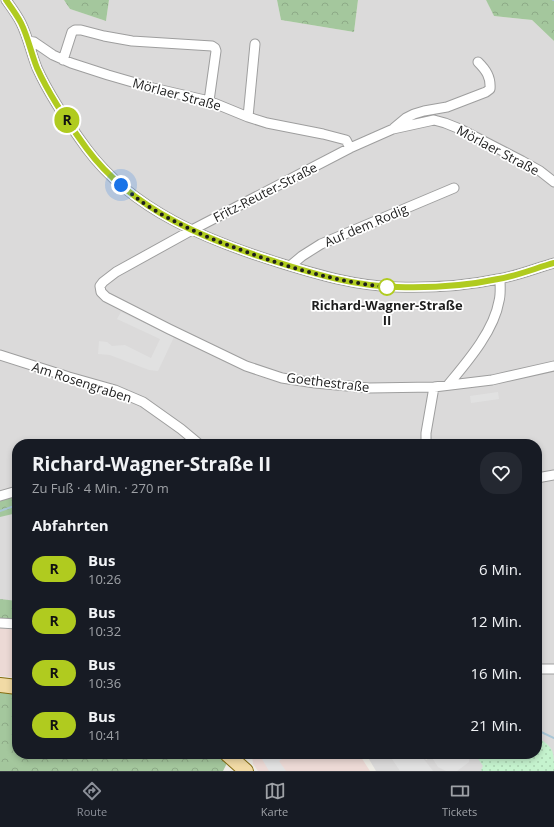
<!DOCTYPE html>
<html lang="de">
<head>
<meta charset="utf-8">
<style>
  :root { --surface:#171b24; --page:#242831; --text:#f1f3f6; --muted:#9ea1a6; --line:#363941; --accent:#8c9099 }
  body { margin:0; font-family:"Open Sans",sans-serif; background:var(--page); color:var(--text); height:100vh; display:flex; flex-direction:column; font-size:15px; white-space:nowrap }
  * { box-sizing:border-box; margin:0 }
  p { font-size:13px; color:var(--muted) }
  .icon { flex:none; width:22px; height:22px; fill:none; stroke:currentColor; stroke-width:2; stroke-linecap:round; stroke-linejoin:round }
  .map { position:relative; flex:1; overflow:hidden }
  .panel { position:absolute; left:12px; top:439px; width:530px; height:320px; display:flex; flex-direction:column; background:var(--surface); border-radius:16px; box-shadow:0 2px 6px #0003 }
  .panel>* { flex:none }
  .badge { padding:0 8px; border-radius:13px; font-size:14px; line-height:26px }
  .you { position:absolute; width:20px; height:20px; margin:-10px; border:3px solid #fff; border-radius:50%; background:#1a73e8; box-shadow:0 0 0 6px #1a73e833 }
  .map>.badge { position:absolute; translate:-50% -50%; box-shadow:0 0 0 2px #fff }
  h2 { padding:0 20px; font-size:15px; line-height:36px }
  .round { display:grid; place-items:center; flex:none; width:42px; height:42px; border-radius:16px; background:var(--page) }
  .head { display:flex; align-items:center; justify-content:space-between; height:68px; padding:0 20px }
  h1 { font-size:19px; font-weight:700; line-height:30px }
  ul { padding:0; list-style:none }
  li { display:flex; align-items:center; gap:12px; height:52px; padding:0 20px }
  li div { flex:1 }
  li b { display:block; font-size:15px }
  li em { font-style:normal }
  li .badge { min-width:44px; font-weight:700; text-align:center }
  .dock { display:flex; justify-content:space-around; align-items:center; height:56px; border-top:1px solid var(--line); background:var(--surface); font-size:11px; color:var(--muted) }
  .dock a { display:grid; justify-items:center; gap:2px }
  .dock .current { color:var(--accent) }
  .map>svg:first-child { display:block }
  .residential { fill:#dbdada }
  .commercial { fill:#ecd9d5 }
  .forest { fill:url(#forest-crowns) }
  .park { fill:url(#park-dots) }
  .parking { fill:#e1e1e1 }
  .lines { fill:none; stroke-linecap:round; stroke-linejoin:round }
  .stream { stroke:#a9c6d6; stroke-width:2 }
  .street-casing { stroke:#9e9e9e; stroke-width:11 }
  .primary-casing { stroke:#856d11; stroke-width:16 }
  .street { stroke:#fff; stroke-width:9 }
  .primary { stroke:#f1daa5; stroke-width:14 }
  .line-casing { stroke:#fff; stroke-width:9 }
  .line { stroke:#b0cb1f; stroke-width:6 }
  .walk { stroke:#1d1d1d; stroke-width:4; stroke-dasharray:0 7.2 }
  .stop-dot { fill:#fff; stroke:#b0cb1f; stroke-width:2 }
  .labels { text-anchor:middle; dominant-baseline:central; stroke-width:3.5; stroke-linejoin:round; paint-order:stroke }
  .street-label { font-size:13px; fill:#1d1d1d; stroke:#fff }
  .stop-label { font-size:13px; font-weight:bold; fill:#1d1d1d; stroke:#fff }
</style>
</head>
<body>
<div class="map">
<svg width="554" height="771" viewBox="0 0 554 771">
  <defs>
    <pattern id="forest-crowns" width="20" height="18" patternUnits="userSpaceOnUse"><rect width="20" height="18" fill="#a4c79d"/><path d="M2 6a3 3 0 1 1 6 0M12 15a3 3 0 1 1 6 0" fill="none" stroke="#8daa87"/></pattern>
    <pattern id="park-dots" width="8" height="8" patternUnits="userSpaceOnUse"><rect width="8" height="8" fill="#c5f3ce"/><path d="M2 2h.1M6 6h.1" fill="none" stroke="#a9d0b0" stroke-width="1.8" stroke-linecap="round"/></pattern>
  </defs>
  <rect width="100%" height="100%" fill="#edebe4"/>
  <path class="residential" d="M0 0H64L70 9 106 21 109 0H277L281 20 354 32 358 0H486L494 16 532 20 554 41V771H376L366 754H422L426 760 435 754H537V444H17V622L0 620Z"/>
  <path class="commercial" d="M0 628 17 630V678L0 676Z
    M252 754H359L370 771H258L253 764Z"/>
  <path class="forest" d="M64 0H109L106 21 70 9Z
    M277 0H358L354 32 281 20Z
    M486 0H554V41L532 20 494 16Z
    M15 495V497L17 496V513L0 517V499Z
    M0 599 17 601V622L0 620Z
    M0 692 17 694V735L16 743 17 744V754H220L228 761 223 771H0Z"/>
  <path class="park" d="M537 737C554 748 554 750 554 771H482L481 770 483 766 475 754H537Z"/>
  <path class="parking" d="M121 312 174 337 158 371 149 370 110 355 98 354 99 341 107 342 112 346 125 345 151 358 160 339 117 319Z
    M498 392 499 399 471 403 470 396Z
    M259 754H290L279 761 286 771H269Z
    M401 754H420L433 771H400L392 759Z
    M439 754H470L469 762 457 771H446L438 767 432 758Z"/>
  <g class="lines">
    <path class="stream" d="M553 0H554
      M0 511 17 505
      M537 730 554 738"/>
    <defs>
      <path id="street" d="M6 0C11 7 17 15 21 23 28 37 31 53 37 68 50 97 68 123 87 149 133 211 209 241 280 263 319 275 356 286 397 287 430 288 465 286 498 279 517 276 536 268 554 263
        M28 41 34 42 53 55 71 63 108 75 153 88 209 101 248 117 267 123 323 134 346 140 350 148
        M63 60 72 32 75 30H81L104 36 132 41 212 46 215 48 216 51 209 101
        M248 117 255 44
        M394 128 406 118 414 114 424 111 447 107 486 92 490 89C491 77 486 70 478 62
        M554 182 540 171 522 161 460 129 445 123 434 120 393 129 350 148 192 230 116 272 103 282 100 286 101 292 106 297 169 329 246 366 282 378 315 383 369 388 434 387 492 380 554 366
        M290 266 302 256 321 244 454 188
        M0 355 69 377 115 390 143 402 181 429 199 444
        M448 385C467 362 494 331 499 301 501 294 500 286 500 279
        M426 444V433L434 387
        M537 478 554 475
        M0 496 17 491
        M0 623 17 624
        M537 669H554"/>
      <path id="primary" d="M0 685 17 687
        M227 754 246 771"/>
    </defs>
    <use href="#street" class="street-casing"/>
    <use href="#primary" class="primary-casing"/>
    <use href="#street" class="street"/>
    <use href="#primary" class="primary"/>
  </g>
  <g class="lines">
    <defs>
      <path id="line" d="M6 0C11 7 17 15 21 23 28 37 31 53 37 68 50 97 68 123 87 149 133 211 209 241 280 263 318 275 356 286 397 287 430 288 465 286 498 279 517 276 536 268 554 263"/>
    </defs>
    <use href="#line" class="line-casing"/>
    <use href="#line" class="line"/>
    <path class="walk" d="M121 185C130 192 138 200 148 206 187 231 231 247 275 262 313 274 348 283 387 287"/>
  </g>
  <circle class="stop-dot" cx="387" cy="287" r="8"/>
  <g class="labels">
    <g class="street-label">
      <text transform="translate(177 94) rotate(15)">Mörlaer Straße</text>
      <text transform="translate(498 150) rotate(28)">Mörlaer Straße</text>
      <text transform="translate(265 192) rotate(-27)">Fritz-Reuter-Straße</text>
      <text transform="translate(366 225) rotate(-23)">Auf dem Rodig</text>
      <text transform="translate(82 382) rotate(18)">Am Rosengraben</text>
      <text transform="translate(328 382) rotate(7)">Goethestraße</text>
    </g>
    <g class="stop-label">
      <text x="387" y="305">Richard-Wagner-Straße<tspan x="387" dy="15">II</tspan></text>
    </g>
  </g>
</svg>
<div class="you" style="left:121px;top:185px"></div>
<b class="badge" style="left:67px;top:120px;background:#b0cb1f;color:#111">R</b>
<section class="panel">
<div class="head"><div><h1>Richard-Wagner-Straße II</h1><p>Zu Fuß · 4 Min. · 270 m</p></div><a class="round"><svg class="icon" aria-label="heart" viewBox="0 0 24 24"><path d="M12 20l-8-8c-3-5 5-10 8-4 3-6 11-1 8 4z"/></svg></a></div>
<h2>Abfahrten</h2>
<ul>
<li><span class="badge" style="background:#b0cb1f;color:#111">R</span><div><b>Bus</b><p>10:26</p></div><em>6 Min.</em></li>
<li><span class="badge" style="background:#b0cb1f;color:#111">R</span><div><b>Bus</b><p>10:32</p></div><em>12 Min.</em></li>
<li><span class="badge" style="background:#b0cb1f;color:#111">R</span><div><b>Bus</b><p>10:36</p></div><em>16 Min.</em></li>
<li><span class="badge" style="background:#b0cb1f;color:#111">R</span><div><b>Bus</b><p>10:41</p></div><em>21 Min.</em></li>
</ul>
</section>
</div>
<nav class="dock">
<a class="current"><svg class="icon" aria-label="directions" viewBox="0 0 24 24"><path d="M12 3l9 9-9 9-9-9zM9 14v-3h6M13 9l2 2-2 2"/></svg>Route</a>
<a><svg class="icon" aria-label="map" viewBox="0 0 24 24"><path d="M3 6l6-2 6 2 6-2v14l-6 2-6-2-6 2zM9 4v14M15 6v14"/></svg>Karte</a>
<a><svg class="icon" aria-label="tickets" viewBox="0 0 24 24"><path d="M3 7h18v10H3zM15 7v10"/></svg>Tickets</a>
</nav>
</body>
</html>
